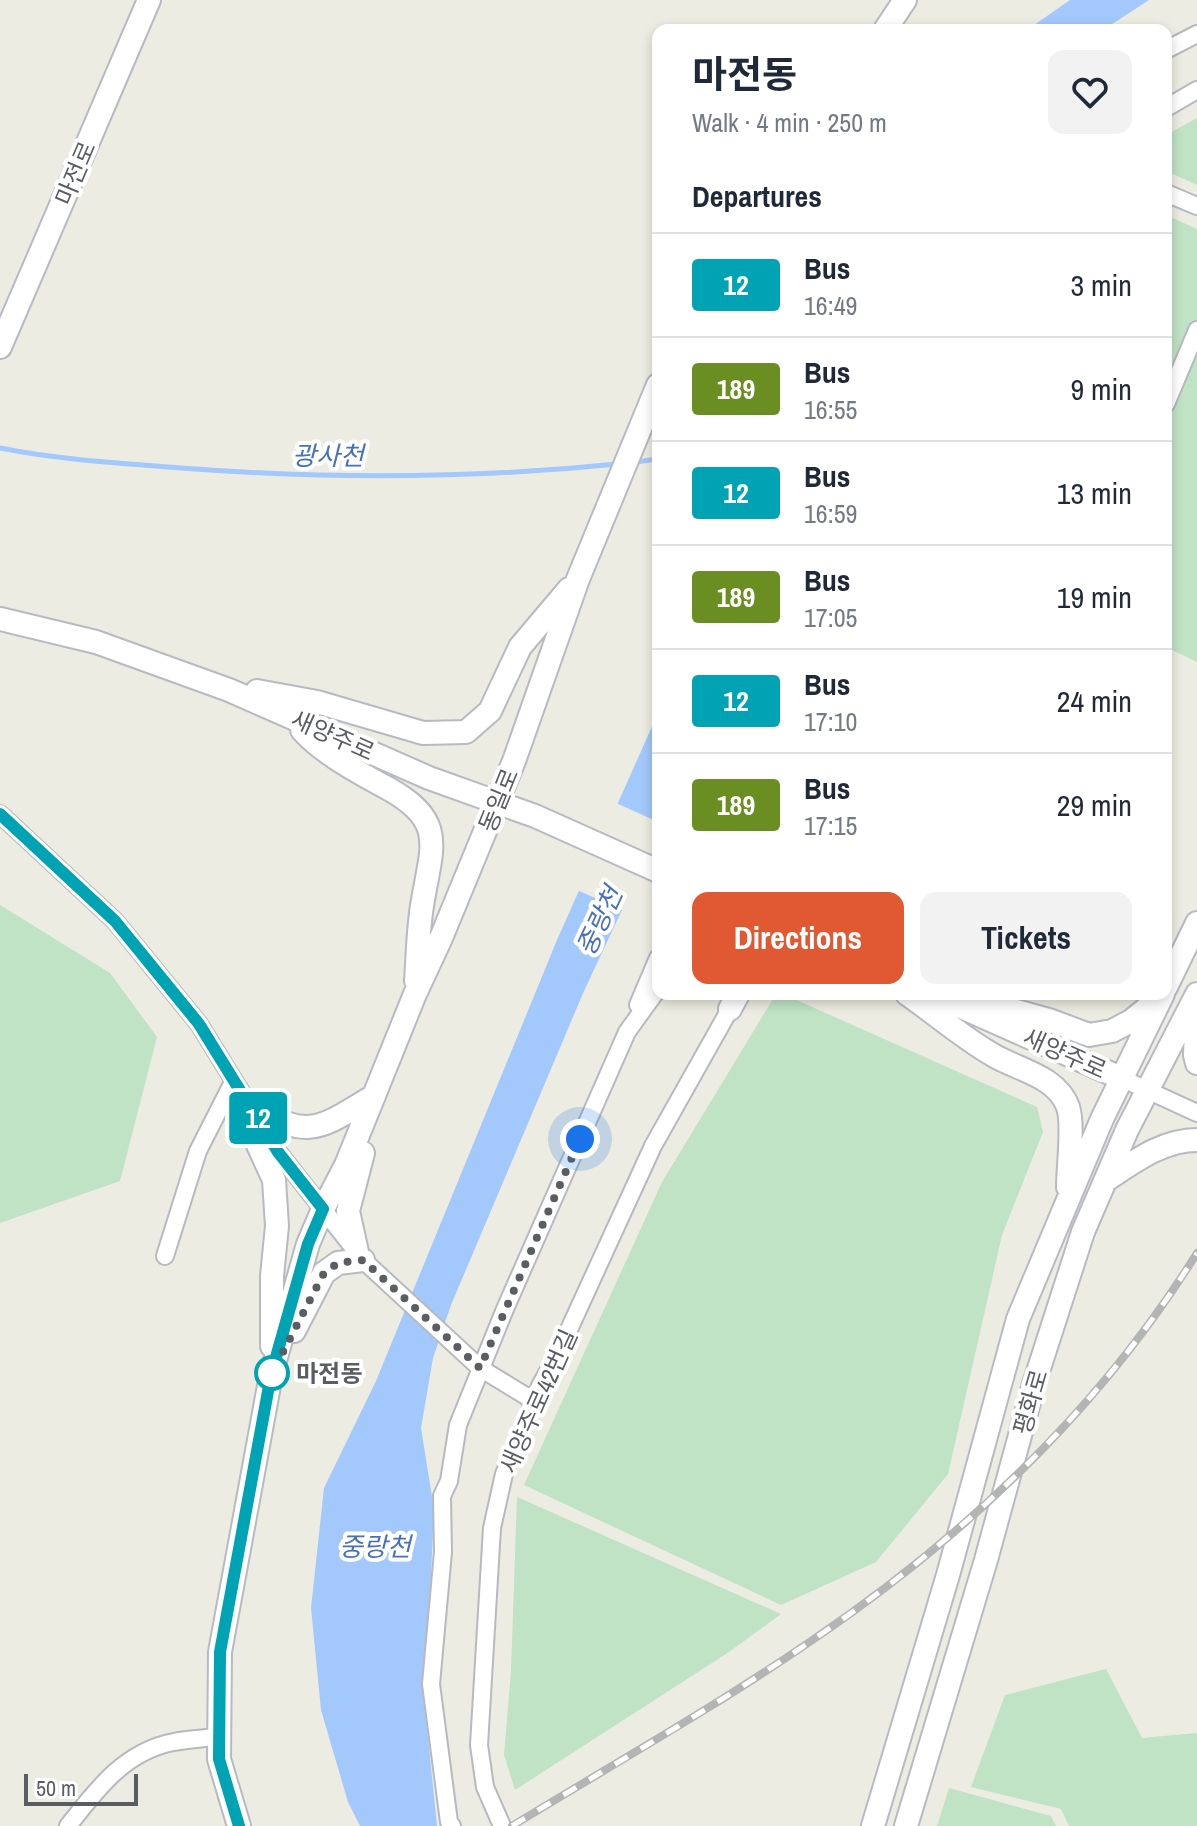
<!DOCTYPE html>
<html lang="en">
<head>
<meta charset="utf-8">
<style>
  :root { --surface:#fff; --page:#f2f2f3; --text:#1f2937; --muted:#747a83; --line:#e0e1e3; --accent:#e15933 }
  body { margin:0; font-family:"Archivo Narrow","Noto Sans KR",sans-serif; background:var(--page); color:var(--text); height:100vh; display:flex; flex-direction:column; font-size:30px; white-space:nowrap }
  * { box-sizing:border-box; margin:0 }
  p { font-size:26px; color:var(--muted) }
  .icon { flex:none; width:44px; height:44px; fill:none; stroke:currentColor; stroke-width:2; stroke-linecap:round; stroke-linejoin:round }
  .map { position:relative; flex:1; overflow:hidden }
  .details { position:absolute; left:652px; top:24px; width:520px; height:976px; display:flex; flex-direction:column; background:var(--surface); border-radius:16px; box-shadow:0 4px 12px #0003 }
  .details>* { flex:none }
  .badge { padding:0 16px; border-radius:6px; font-size:28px; line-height:52px }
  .scale { position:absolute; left:24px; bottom:20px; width:114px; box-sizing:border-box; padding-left:8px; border:4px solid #5a5d62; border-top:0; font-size:22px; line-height:28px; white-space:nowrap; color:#5a5d62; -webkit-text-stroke:6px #fff; paint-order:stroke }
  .you { position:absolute; width:40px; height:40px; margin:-20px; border:6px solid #fff; border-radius:50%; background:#1a73e8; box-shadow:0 0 0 12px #1a73e833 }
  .map>.badge { position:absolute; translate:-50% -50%; box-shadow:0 0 0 4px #fff }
  h2 { padding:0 40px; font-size:30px; line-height:72px }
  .round { display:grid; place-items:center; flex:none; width:84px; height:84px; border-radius:16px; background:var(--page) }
  .summary { display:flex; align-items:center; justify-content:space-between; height:136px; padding:0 40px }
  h1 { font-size:38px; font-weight:700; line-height:60px }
  .button { display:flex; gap:16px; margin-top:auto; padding:16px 40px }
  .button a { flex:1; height:92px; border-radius:16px; background:var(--accent); color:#fff; font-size:32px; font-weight:700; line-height:92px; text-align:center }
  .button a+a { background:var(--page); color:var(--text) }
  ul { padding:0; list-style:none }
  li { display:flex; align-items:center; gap:24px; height:104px; padding:0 40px; border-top:2px solid var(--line) }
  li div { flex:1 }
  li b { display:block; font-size:30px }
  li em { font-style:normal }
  li .badge { min-width:88px; font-weight:700; text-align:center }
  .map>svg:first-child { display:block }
  .green { fill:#bfe3c4 }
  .water { fill:#a3c8fb }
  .pier { fill:#ecece2 }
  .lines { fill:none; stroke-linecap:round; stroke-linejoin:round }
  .stream { stroke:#a3c8fb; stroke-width:5 }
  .street-casing { stroke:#b7b9be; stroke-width:20 }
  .secondary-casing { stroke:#b7bac0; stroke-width:26 }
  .street { stroke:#fff; stroke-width:16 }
  .secondary { stroke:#fff; stroke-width:22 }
  .rail-casing { stroke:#b3b4b4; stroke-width:8 }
  .rail { stroke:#fff; stroke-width:5; stroke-dasharray:15; stroke-linecap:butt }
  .line-casing { stroke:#fff; stroke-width:18 }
  .line { stroke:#00a3b4; stroke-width:12 }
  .walk { stroke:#5a5d62; stroke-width:8; stroke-dasharray:0 14.4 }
  .stop-dot { fill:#fff; stroke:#00a3b4; stroke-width:4 }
  .labels { text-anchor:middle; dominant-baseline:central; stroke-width:8; stroke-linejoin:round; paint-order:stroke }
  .street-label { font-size:24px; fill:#5a5d62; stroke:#fff }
  .stop-label { font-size:24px; font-weight:bold; fill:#5a5d62; stroke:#fff; text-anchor:start }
  .water-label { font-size:26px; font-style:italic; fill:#4770bd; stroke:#fff }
</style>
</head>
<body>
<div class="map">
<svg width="1197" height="1826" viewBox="0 0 1197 1826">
  <rect width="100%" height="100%" fill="#ecece2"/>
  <path class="green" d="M1197 118V185L1166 171V135Z
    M1166 215 1197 229V662L1166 647Z
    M0 905 110 973 157 1037 120 1181 0 1223Z
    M776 994H783L1037 1107 1043 1132 1002 1235 948 1474 876 1562 781 1605 524 1485 662 1182Z
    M517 1497 781 1614 729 1652 515 1790 504 1755 511 1671Z
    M1106 1669 1142 1738 1197 1733V1826H1069L1061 1809 971 1787 1005 1695Z
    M949 1788 1051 1816 1056 1826H937Z"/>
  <path class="water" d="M1070 0H1149L1103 30H1027Z
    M658 713V833L584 991 451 1305 433 1358 421 1428 434 1509 425 1708 437 1826H360L348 1802 321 1710 311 1608 324 1488 376 1381 557 940Z"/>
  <path class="pier" d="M614 802 658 822V843L626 912 575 889Z"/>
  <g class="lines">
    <path class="stream" d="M0 448C60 460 120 463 181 468 327 479 471 479 617 464
      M635 462 658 459"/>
    <defs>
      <path id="street" d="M1166 50 1197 34
        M1166 108 1197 90
        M1166 193 1197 206
        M1166 404 1197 330
        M0 814 115 921 199 1024 278 1152 363 1260 480 1368 534 1401
        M638 1005 658 958
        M1123 1079 1197 1113
        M165 1256 198 1151 234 1080
        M68 1826C97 1789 125 1751 174 1742 189 1739 204 1739 218 1736
        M452 1826 449 1822 431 1684 443 1552 442 1496 449 1481 458 1425 505 1309 627 1032 658 989
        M502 1826 485 1787 479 1745 492 1528 504 1474 540 1386 561 1347 653 1146 730 1009"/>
      <path id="secondary" d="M885 30 905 0
        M0 347 149 0
        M0 619 96 642 229 690 429 778 535 816 658 871
        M257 691 317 702 423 733 466 732 490 711 520 647 569 589
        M302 730C322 753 361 774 389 789 446 821 432 846 423 900 418 926 418 954 416 981
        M1166 987 1197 923
        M907 994C936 1014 963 1038 993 1055 1018 1070 1057 1076 1068 1107 1074 1125 1068 1166 1068 1187
        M932 994 1123 1079
        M955 994 1049 1020 1089 1035 1112 1031 1131 1021 1156 1001
        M1197 1004 1195 1055 1197 1063
        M730 1009 738 994
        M251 1105 258 1145 274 1180 277 1226 272 1276V1346
        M251 1105C309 1141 319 1129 374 1096
        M1106 1180C1134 1162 1162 1140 1197 1140
        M357 1252 348 1211 363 1153
        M294 1331 324 1273 338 1263 363 1260
        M239 1826 219 1759 220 1652 271 1375 308 1244 323 1209 346 1165 415 994 441 938 514 761 578 579 658 385
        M873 1826 948 1575 1018 1319 1102 1119 1163 994
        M906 1826 986 1560 1034 1384 1083 1232 1127 1130 1197 994"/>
    </defs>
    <use href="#street" class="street-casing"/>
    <use href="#secondary" class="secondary-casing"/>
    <use href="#street" class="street"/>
    <use href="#secondary" class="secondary"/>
    <defs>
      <path id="rail" d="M512 1826C612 1765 715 1707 811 1641 963 1538 1100 1409 1197 1253"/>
    </defs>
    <use href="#rail" class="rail-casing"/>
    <use href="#rail" class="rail"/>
  </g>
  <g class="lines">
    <defs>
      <path id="line" d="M0 814 115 921 199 1024 278 1152 323 1209 308 1244 271 1375 220 1652 219 1759 239 1826"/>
    </defs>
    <use href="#line" class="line-casing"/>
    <use href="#line" class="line"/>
    <path class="walk" d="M272 1373 271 1375 324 1273 338 1263 363 1260 480 1368 580 1139"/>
  </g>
  <circle class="stop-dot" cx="272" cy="1373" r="16"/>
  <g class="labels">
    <g class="street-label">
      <text transform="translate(75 173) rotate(-67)">마전로</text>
      <text transform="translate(333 735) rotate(24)">새양주로</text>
      <text transform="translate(498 800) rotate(-68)">동일로</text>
      <text transform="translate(1065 1053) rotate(24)">새양주로</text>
      <text transform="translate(538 1401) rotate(-66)">새양주로42번길</text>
      <text transform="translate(1030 1402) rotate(-74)">평화로</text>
    </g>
    <g class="stop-label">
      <text x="296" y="1373">마전동</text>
    </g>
    <g class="water-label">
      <text x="328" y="455">광사천</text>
      <text transform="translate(599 921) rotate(-65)">중랑천</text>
      <text x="375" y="1546">중랑천</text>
    </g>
  </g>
</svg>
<div class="scale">50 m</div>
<div class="you" style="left:580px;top:1139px"></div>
<b class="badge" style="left:258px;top:1118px;background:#00a3b4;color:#fff">12</b>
<section class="details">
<div class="summary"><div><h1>마전동</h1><p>Walk · 4 min · 250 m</p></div><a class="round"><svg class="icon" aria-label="heart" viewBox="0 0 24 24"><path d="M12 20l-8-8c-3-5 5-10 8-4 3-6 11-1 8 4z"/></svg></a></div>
<h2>Departures</h2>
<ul>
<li><span class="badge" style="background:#00a3b4;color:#fff">12</span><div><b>Bus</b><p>16:49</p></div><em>3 min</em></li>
<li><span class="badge" style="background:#6b8e23;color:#fff">189</span><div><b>Bus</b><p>16:55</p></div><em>9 min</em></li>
<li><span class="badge" style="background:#00a3b4;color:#fff">12</span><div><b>Bus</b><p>16:59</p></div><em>13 min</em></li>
<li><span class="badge" style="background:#6b8e23;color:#fff">189</span><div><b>Bus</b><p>17:05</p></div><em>19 min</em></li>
<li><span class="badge" style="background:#00a3b4;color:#fff">12</span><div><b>Bus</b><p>17:10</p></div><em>24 min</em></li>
<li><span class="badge" style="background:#6b8e23;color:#fff">189</span><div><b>Bus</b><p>17:15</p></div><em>29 min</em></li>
</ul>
<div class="button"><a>Directions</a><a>Tickets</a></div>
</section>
</div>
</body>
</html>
